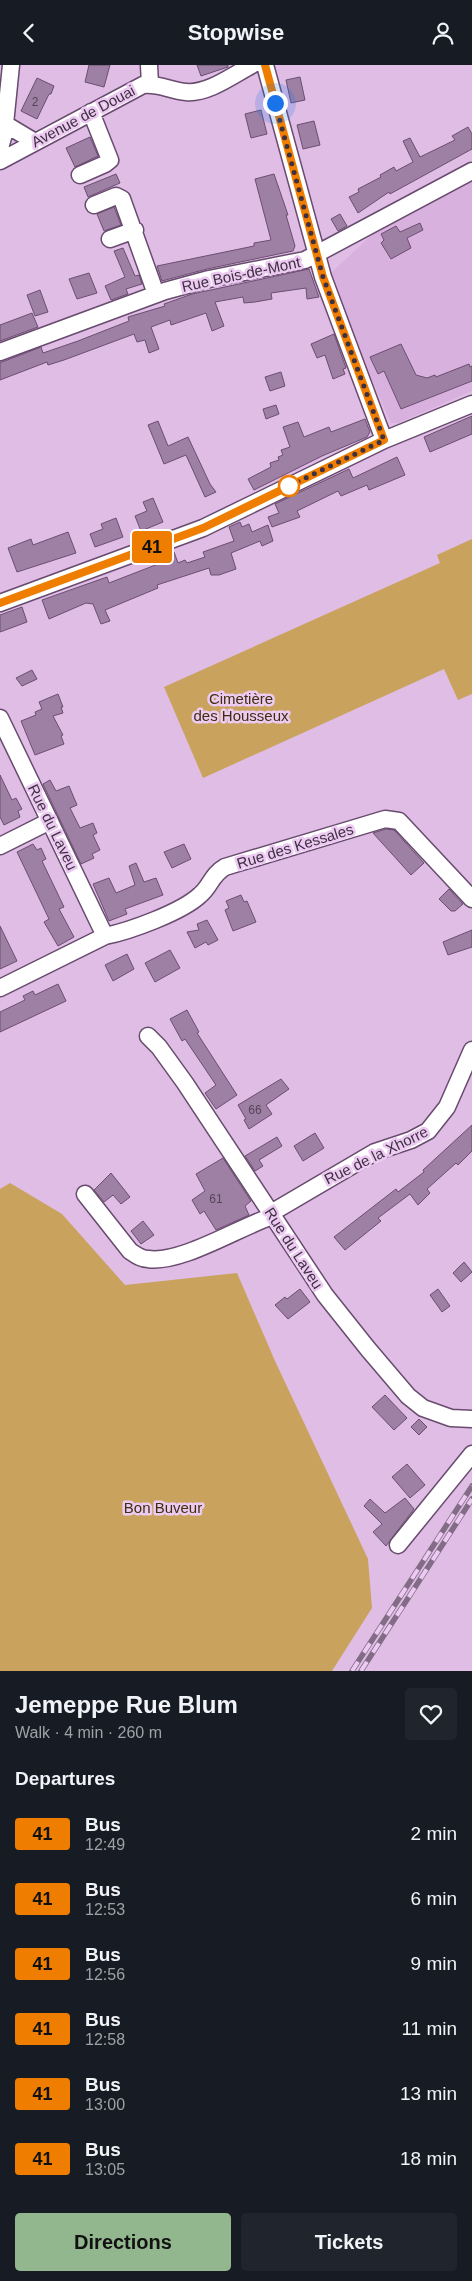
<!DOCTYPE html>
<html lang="en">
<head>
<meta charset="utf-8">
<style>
  :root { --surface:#171b24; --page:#20242c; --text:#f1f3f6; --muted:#9ea1a6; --accent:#92b68e }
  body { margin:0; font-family:Arial,sans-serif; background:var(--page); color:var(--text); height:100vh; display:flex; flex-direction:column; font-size:19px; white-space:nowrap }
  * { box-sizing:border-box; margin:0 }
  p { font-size:16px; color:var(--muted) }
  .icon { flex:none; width:28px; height:28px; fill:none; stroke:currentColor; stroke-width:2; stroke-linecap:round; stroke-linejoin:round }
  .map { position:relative; height:1606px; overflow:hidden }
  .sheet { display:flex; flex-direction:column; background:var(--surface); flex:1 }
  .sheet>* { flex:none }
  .badge { padding:0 10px; border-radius:4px; font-size:18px; line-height:32px }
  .you { position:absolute; width:25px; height:25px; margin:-12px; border:4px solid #fff; border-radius:50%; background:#1a73e8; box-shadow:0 0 0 8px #1a73e833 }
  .map>.badge { position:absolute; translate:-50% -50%; box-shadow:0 0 0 2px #fff }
  h2 { padding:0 15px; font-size:19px; line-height:45px }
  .round { display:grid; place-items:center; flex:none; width:52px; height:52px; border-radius:5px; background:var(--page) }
  .overview { display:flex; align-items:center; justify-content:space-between; height:85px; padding:0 15px }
  h1 { font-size:24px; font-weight:800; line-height:38px }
  .primary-button { display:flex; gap:10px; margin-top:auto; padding:10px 15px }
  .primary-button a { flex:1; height:58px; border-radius:5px; background:var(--accent); color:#111; font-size:20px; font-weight:800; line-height:58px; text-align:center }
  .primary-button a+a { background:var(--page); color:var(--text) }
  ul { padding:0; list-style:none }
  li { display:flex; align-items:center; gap:15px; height:65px; padding:0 15px }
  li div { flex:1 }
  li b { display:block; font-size:19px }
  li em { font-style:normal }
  li .badge { min-width:55px; font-weight:700; text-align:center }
  header { display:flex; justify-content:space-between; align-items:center; height:65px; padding:0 15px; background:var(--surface); font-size:22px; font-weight:800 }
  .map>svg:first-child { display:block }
  .built { fill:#d8b1de }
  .green { fill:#c9a35d }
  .building { fill:#9f80a5; stroke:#6c4e71 }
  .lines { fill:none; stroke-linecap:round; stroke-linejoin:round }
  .minor-casing { stroke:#684b6e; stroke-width:19 }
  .minor { stroke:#fff; stroke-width:16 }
  .rail-casing { stroke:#826c86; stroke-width:5.5 }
  .rail { stroke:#eccaf2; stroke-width:4; stroke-dasharray:11; stroke-linecap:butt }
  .line-casing { stroke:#fff; stroke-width:11 }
  .line { stroke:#ef7d00; stroke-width:8 }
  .walk { stroke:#3d3040; stroke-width:5; stroke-dasharray:0 9 }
  .stop-dot { fill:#fff; stroke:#ef7d00; stroke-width:2.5 }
  .labels { text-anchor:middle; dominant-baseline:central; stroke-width:5; stroke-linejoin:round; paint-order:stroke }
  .number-label { font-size:12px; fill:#564459 }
  .street-label { font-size:15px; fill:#3d3040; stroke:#eccaf2 }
  .park-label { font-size:15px; fill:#3f2e0c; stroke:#eccaf2 }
</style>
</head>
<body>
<header><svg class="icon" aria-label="back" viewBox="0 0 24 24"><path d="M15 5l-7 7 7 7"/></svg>Stopwise<svg class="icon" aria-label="person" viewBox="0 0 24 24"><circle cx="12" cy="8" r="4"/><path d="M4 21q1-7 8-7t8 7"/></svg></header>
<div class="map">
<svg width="472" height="1606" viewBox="0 0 472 1606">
  <rect width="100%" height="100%" fill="#dfbde5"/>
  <path class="built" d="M472 114V326L398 358H391L363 295 331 208 374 168Z"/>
  <path class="green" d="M472 474V629L458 635 444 604 203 713 164 622 440 498 437 490Z
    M10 1118 62 1149 125 1220 237 1208 275 1296 368 1494 372 1543 332 1606H0V1124Z"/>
  <path class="building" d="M89 0H110L104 22 85 17Z
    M197 0H228V2L201 11Z
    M300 12 305 35 291 38 286 15Z
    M37 13 54 21 51 29H49L37 54 21 46Z
    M261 45 267 69 251 73 245 49Z
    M314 56 320 80 303 84 297 60Z
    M468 62 472 69V84L390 129 389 127 358 148 349 132 359 127 358 124 381 112 380 110 394 102 396 106 413 97 403 76 410 73 420 92 455 75 452 71Z
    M90 72 98 91 75 102 66 83Z
    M116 109 120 118 88 132 84 122Z
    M274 109 288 150H286L295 181 293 186 207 204 162 216 157 201 254 181V178L271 175 255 114Z
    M114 142 121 160 104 166 97 149Z
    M340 149 347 161 338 166 331 154Z
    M420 158 423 165 407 173 411 183 391 194 381 178 384 175 381 169 396 161 400 167Z
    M123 183 135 211 139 210 142 219 126 224 128 229 111 235 105 221 125 212 114 186Z
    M309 204 319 232 307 234 306 223 271 228 272 234 255 237 244 238 243 232 215 237 224 261 212 266 206 248 171 260 170 255 151 262 159 284 149 288 145 275 137 277 134 269 64 295 48 300 47 297 0 315V297H2L41 282 43 288 78 276 129 256 128 252 165 241 164 239 192 229Z
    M89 208 97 228 77 234 69 214Z
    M40 225 48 247 35 251 27 230Z
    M32 248 38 262 0 276V260Z
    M334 269 346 303 343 304 345 309 333 314 325 290 317 293 311 279Z
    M401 279 416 310 427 313 435 310 436 312 469 299 470 302 472 301V316L401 344 384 306 378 309 370 292Z
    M281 307 285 321 270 326 265 312Z
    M276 340 279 349 266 354 263 344Z
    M472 351V369L430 387 424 372Z
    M365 354 370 367 367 372 322 391 254 425 248 414 271 402 270 398 279 395 278 392 283 390 281 385 290 382 283 362 298 357 304 372 329 362 331 367Z
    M158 356 168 381 188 372 210 419 216 427 205 432 186 390 164 399 148 360Z
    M397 392 405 410 369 425 367 420 341 431 338 426 297 446 300 452 272 462 268 452 279 448 275 439 349 404 353 413Z
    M153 433 163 457 141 466 135 451 147 446 143 437Z
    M116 453 123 472 95 482 90 469 103 464 101 459Z
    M240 457 242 462 249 459 252 467 268 460 273 476 262 481 260 476 231 488 236 504 219 510H211L209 503 157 520 158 523 105 545 110 556 101 559 93 539 86 538 49 554 42 535 107 512 109 518 158 499 156 494 174 487 178 498 185 495 187 498 205 492 203 487 234 476 229 462Z
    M68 467 76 488 17 507 8 483 31 474 33 480Z
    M22 542 27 557 0 567V550Z
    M32 605 37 614 22 621 16 613Z
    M58 629 63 642H61L63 648 53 651 63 670 61 671 64 679 35 690 21 656 36 650 35 647 42 644 39 637Z
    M0 710 12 735 16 733 22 744 18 746 20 752 4 760 0 752Z
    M50 715 56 726 69 721 77 740 70 743 80 763 93 758 97 768 93 770 100 785 92 789 94 793 81 799 43 719Z
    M386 764 394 765 424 798 411 810 373 768Z
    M33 779 37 785 41 783 46 794 42 796 64 842 59 844 74 872 58 881 44 857 49 854 17 787Z
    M184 779 191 794 172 803 164 787Z
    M136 798 144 817 156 813 163 830 125 844 127 849 109 856 93 819 109 813 116 828 135 820 129 801Z
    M449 824 463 839 455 846H451L439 834Z
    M241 830 244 837 247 836 256 857 233 866 225 845 229 843 226 836Z
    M207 855 218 875 208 880 206 877 195 883 187 867 199 865 197 859Z
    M0 861 17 896 0 904Z
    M472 865V882L448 890 443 877Z
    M170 885 180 903 155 917 145 898Z
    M127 889 134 904 113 916 105 900Z
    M58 919 66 936 0 967V947L25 935 23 931 33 926 35 930Z
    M187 945 199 967 197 968 237 1030 216 1044 205 1028 216 1020 185 974 182 976 170 954Z
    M281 1014 289 1024 266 1040 272 1049 249 1064 244 1055 246 1054 238 1040Z
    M472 1060V1086L458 1100 456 1098 427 1124 430 1128 418 1140 410 1129 378 1153 381 1156 345 1185 334 1172 396 1124 398 1127 424 1107 423 1105Z
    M315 1068 324 1083 303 1096 294 1081Z
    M277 1072 282 1081 259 1095 263 1101 255 1106 245 1091Z
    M223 1093 251 1136 245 1141 249 1150 216 1165 204 1146 200 1149 192 1135 205 1126 196 1109Z
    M111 1108 130 1132 121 1139 113 1130 104 1137 94 1125Z
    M143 1156 154 1170 141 1179 131 1166Z
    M464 1197 472 1207 461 1217 453 1208Z
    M300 1224 310 1237 288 1254 275 1240 285 1232 287 1234Z
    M438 1224 450 1241 442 1247 430 1230Z
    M385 1330 407 1353 394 1365 372 1342Z
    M419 1354 427 1362 419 1370 411 1362Z
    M407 1399 425 1420 410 1433 392 1412Z
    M405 1433 414 1444 386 1481 373 1467 382 1459 364 1441 370 1434 385 1448Z"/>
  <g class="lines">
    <defs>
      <path id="minor" d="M149 0 150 19
        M265 0 323 212 384 375
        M5 59 35 77
        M0 83 4 69 11 0
        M0 96 143 20C159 18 171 26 186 27 208 29 233 10 252 0
        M80 110 105 99 110 95 91 47
        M94 140 116 131 122 134 156 229
        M110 174 135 165
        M0 287 165 226 209 214 305 195 472 106
        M0 538 203 463 384 375 472 339
        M0 653 105 871
        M0 781 50 756
        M0 923 105 871C130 866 182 847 200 830 211 821 211 810 225 802L385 754 399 756 472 834
        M148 971 159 982 185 1018 325 1230 368 1284 408 1331 423 1343 451 1353 472 1354
        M85 1129 130 1186C136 1190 141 1194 148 1194 181 1199 239 1162 273 1151
        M271 1148 375 1087 411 1075 428 1066 447 1042 472 985
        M398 1480 472 1389"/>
    </defs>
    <use href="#minor" class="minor-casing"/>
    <use href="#minor" class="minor"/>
    <defs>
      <path id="rail" d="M352 1606 472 1421
        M361 1606 472 1434"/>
    </defs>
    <use href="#rail" class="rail-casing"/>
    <use href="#rail" class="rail"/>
  </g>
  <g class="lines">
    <defs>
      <path id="line" d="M0 538 203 463 384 375 323 212 265 0"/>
    </defs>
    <use href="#line" class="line-casing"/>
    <use href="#line" class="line"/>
    <path class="walk" d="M275 38 323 212 384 375 285 423 289 421"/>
  </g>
  <circle class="stop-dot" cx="289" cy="421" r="10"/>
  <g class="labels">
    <g class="number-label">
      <text x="35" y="37">2</text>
      <text x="255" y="1045">66</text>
      <text x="216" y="1134">61</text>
    </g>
    <g class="street-label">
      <text transform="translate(83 51) rotate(-28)">Avenue de Douai</text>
      <text transform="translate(241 209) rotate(-12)">Rue Bois-de-Mont</text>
      <text transform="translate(53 762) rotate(64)">Rue du Laveu</text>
      <text transform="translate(295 781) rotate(-17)">Rue des Kessales</text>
      <text transform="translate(376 1090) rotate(-26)">Rue de la Xhorre</text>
      <text transform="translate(294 1183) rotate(57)">Rue du Laveu</text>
    </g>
    <g class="park-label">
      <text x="241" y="633">Cimetière<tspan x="241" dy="17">des Housseux</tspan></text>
      <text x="163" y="1442">Bon Buveur</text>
    </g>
  </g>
</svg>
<div class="you" style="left:275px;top:38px"></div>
<b class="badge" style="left:152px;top:482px;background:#ef7d00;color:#111">41</b>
</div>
<section class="sheet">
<div class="overview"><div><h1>Jemeppe Rue Blum</h1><p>Walk · 4 min · 260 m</p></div><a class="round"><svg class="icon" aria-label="heart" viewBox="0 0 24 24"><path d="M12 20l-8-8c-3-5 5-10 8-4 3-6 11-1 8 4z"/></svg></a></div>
<h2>Departures</h2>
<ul>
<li><span class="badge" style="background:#ef7d00;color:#111">41</span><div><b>Bus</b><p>12:49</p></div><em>2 min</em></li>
<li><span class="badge" style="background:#ef7d00;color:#111">41</span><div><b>Bus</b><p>12:53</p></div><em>6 min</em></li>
<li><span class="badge" style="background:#ef7d00;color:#111">41</span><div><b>Bus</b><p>12:56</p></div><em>9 min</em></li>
<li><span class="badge" style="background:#ef7d00;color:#111">41</span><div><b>Bus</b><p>12:58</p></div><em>11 min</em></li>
<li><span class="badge" style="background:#ef7d00;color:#111">41</span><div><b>Bus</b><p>13:00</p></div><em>13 min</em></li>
<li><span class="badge" style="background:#ef7d00;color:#111">41</span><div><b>Bus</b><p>13:05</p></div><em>18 min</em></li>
</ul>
<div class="primary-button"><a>Directions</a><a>Tickets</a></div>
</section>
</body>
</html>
